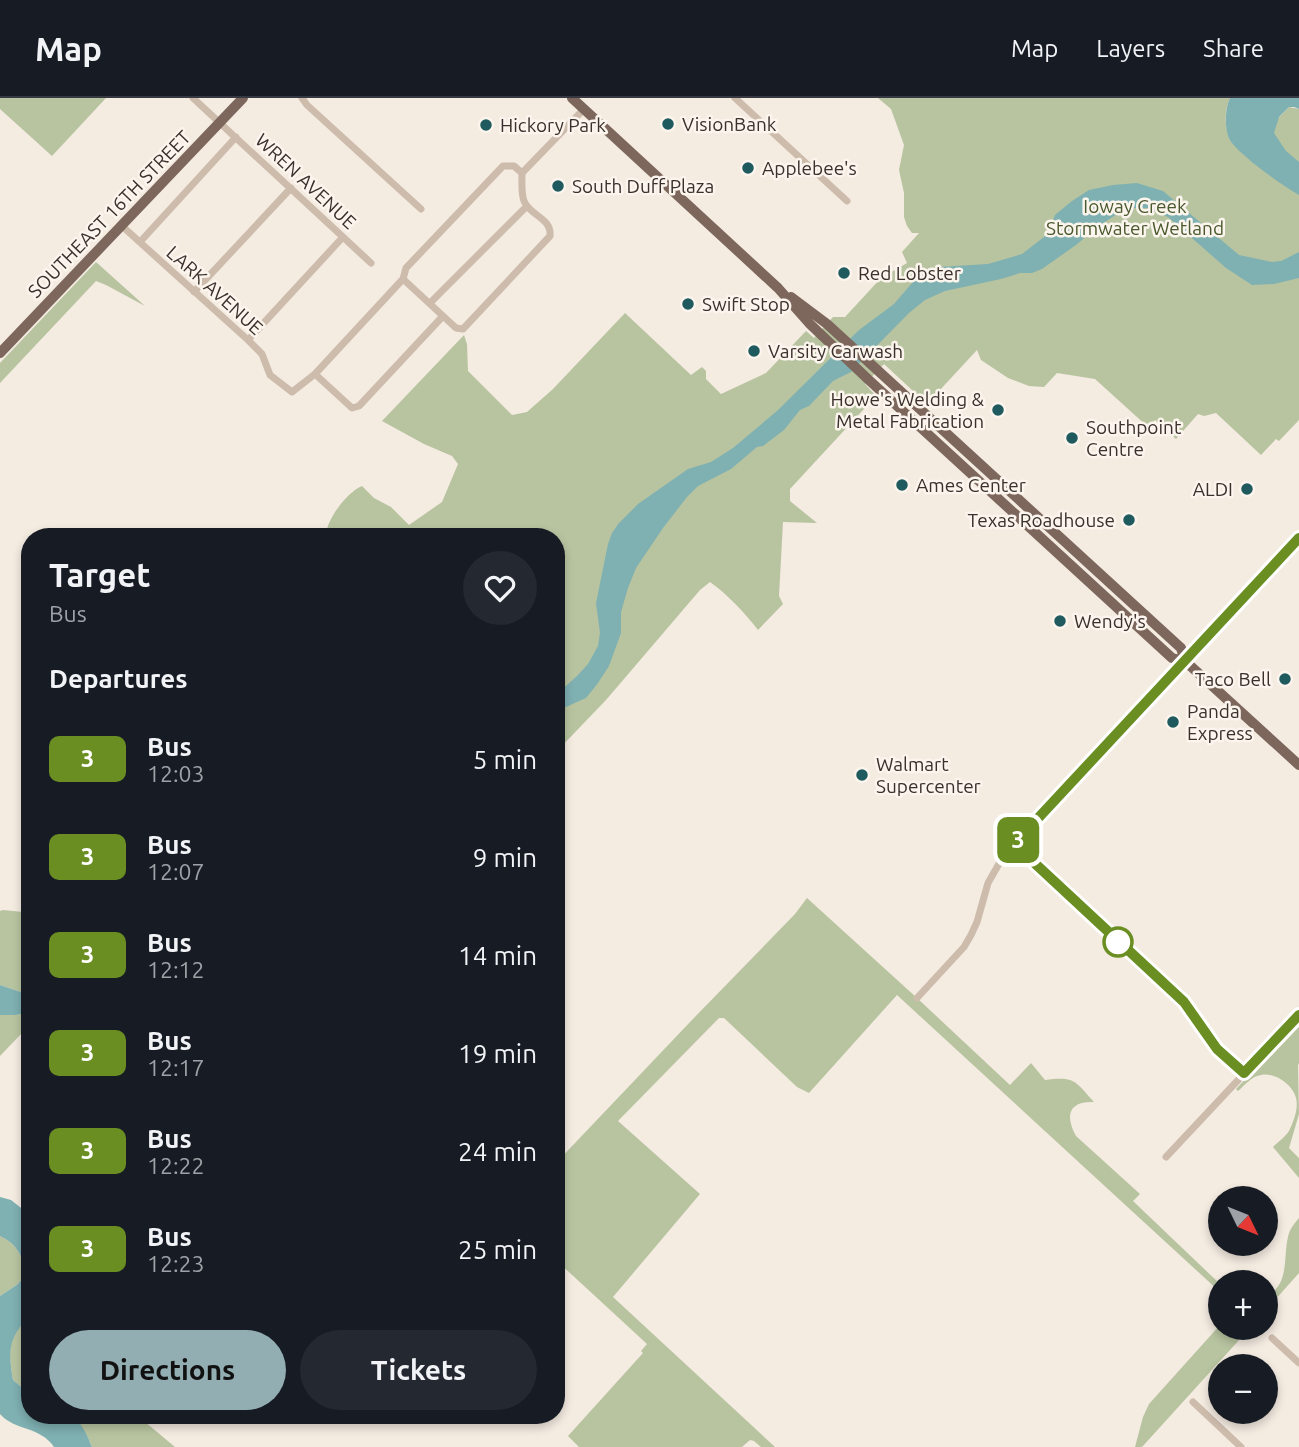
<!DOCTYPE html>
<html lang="en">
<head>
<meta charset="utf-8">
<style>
  :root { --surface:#171b24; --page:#242831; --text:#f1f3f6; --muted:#9ea1a6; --line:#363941; --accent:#92aeb2 }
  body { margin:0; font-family:Ubuntu,sans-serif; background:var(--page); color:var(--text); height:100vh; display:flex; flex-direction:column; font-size:26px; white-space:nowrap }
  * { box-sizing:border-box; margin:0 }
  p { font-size:23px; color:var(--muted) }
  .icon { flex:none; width:38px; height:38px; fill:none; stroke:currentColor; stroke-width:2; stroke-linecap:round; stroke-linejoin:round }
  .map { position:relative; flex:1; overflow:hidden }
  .drawer { position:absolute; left:21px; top:430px; width:544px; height:896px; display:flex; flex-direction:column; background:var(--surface); border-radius:28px; box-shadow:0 4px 10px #0003 }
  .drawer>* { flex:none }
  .badge { padding:0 14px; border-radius:10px; font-size:24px; line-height:46px }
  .needle { width:46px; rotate:133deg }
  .controls { position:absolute; left:1208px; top:1088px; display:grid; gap:14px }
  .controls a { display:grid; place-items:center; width:70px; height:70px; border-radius:50%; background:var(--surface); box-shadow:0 4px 10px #0003; font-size:35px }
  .map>.badge { position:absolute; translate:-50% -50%; box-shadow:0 0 0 4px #fff }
  h2 { padding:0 28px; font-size:26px; line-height:63px }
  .round { display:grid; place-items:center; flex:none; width:74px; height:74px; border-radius:37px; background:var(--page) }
  .head { display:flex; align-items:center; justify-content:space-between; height:119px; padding:0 28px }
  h1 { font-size:33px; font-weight:600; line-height:52px }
  .primary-button { display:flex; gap:14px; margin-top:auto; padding:14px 28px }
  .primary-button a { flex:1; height:80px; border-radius:42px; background:var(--accent); color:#111; font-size:28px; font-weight:600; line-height:80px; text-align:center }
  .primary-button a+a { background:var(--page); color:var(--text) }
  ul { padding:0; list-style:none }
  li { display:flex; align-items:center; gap:21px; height:98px; padding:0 28px }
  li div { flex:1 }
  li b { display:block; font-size:26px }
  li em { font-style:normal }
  li .badge { min-width:77px; font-weight:700; text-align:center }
  header { display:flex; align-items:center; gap:42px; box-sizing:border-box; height:98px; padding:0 35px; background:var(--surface); border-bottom:2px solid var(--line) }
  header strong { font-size:33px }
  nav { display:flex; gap:38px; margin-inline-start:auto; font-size:24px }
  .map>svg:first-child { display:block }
  .green { fill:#b8c4a0 }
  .water { fill:#7fb0b2 }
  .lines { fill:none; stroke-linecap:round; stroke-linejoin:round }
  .minor { stroke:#cdbbac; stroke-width:7 }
  .major { stroke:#7d675c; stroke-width:10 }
  .line-casing { stroke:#fff; stroke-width:16 }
  .line { stroke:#6b8e23; stroke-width:10 }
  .poi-dot { fill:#1f5a5e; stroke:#fbf5ee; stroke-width:2.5 }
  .stop-dot { fill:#fff; stroke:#6b8e23; stroke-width:3.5 }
  .labels { text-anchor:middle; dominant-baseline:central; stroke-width:5; stroke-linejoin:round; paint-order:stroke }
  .poi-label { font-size:19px; fill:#3b302b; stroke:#fbf5ee; text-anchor:start }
  .street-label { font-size:19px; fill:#3b302b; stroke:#fbf5ee }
  .park-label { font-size:19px; fill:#4a5a2e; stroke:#fbf5ee }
</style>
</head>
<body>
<header>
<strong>Map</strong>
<nav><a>Map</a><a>Layers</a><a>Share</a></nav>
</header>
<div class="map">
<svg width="1299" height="1349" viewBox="0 0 1299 1349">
  <rect width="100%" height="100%" fill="#f4ebe1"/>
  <path class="green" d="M0 0H106L52 58 0 11Z
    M878 0H1230C1224 12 1224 33 1232 44 1235 48 1240 52 1244 56L1289 9 1299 11V322L1279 343 1276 341 1261 357 1216 315 1204 318 1198 316 1176 341 1155 322 1148 329 1095 281 1057 275 1044 289 1029 288 1008 280 981 262 977 252 927 306 884 266 865 286 876 298 790 391V403L817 425 783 424 779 498 783 506 758 532C745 515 728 497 710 484L700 492 606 602 557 653 556 439H326C325 423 347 394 362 388L374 400 391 409 409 427 442 404 458 366 452 358 424 346 382 323 464 237 467 246 468 273 512 317 527 314 553 291 625 215 691 277 702 269 706 273V281L721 296 766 275 806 233 814 240 833 219H845L881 180 907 165 902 154 919 135H912L907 128 904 119V95L899 72 904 47 891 11Z
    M96 164 145 208 106 187 96 183 0 285V265Z
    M807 800 917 900 1010 987 1031 965 1045 982C1075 978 1075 983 1094 1004 1068 1003 1065 1018 1076 1038L1140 1096 1133 1103 1220 1186V1194L897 897 809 995 797 989 724 920H719L618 1023 700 1096 613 1199 775 1349H761L754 1343 750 1342 742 1349H579L568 1338 643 1255 641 1253 647 1246 557 1163 556 1065 691 923 795 816Z
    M3 812 23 814 30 813V897L0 887V813Z
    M30 914V933L23 934 0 958V917H16Z
    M1299 924V965L1298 967 1299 1016 1289 1050 1299 1060V1080L1273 1049C1278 1044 1285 1039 1289 1033 1293 1025 1299 1010 1296 1000 1293 987 1275 974 1261 977 1252 978 1245 987 1238 993L1236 991Z
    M1299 1120V1175L1265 1213V1198C1290 1189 1283 1159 1288 1139 1289 1132 1294 1126 1299 1120Z
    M0 1138C18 1147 21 1156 26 1175L18 1186 0 1198Z
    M30 1218V1296L13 1282C8 1251 7 1241 30 1218Z
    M1220 1227V1230H1250L1142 1349H1135L1143 1319 1149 1306Z
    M70 1318H138L175 1349H92C87 1336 81 1326 70 1318Z"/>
  <path class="water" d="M1230 0H1299V11L1294 9H1289L1279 19 1274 35 1286 53 1299 64V97C1284 89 1238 56 1230 42 1224 32 1225 10 1230 0Z
    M1137 85 1163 93 1239 157 1272 164 1281 163 1299 154V180L1274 186 1252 187 1226 170 1168 119 1146 110H1134L1117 116 1096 130 1076 147 1042 171 1032 175H1020L1001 181 945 193 925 202 909 215 851 274 833 283 809 308 800 312 784 332 763 348 757 349 731 371 698 388 687 399 663 430 636 470 628 490 621 514V535L609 568 598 585 586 600 566 609 557 611V592L566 588 578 577 588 566 598 548 600 535 596 505 608 446 612 435 619 425 638 406 688 371 711 364 733 350 777 313 859 232 894 206 912 185 939 169 988 166 1022 156 1044 139 1051 129 1055 117 1072 103 1089 92 1113 87Z
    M0 887 30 897V914L16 917H0Z
    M0 1099 11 1102 30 1117V1218C8 1240 8 1252 13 1282L30 1296V1318C39 1318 62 1315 69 1318 81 1321 88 1339 92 1349H54C40 1328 15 1333 0 1316V1198L18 1186 26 1175C21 1156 18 1147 0 1138Z"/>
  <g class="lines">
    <path class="minor" d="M193 0 371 165
      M302 0 307 7 421 111
      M735 0 847 103
      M522 75 584 11
      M122 128 248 242 262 256 270 277 292 294 315 276 403 181 406 170 503 68H514L522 75C522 84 521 95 524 103 530 118 552 120 550 138L463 231 456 230 403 181
      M140 144 236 39
      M194 194 291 90
      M430 205 527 108
      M248 242 343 139
      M315 276 352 310 359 308 443 218
      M917 900 964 849 971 837 977 824 988 785 1004 757 1299 440
      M1166 1059 1299 917
      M1272 1240 1299 1265
      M1193 1304 1241 1349"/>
    <path class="major" d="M572 0 778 190 809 225 869 282 1172 560 1185 563 1299 667
      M791 199 827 226 1181 550 1185 563
      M0 255 243 0"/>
  </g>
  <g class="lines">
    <defs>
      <path id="line" d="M1299 440 1014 746 1184 904 1217 951 1244 975 1299 917"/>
    </defs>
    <use href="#line" class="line-casing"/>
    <use href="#line" class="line"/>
  </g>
  <g class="poi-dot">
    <circle cx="668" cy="26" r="7"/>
    <circle cx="486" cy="27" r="7"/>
    <circle cx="748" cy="70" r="7"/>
    <circle cx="558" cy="88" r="7"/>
    <circle cx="844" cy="175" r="7"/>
    <circle cx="688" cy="206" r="7"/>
    <circle cx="754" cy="253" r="7"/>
    <circle cx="998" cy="312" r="7"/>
    <circle cx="1072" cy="340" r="7"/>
    <circle cx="902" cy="387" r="7"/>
    <circle cx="1247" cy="391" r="7"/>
    <circle cx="1129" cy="422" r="7"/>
    <circle cx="1060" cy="523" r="7"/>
    <circle cx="1285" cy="581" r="7"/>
    <circle cx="1173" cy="624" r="7"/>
    <circle cx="862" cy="677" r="7"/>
  </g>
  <circle class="stop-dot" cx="1118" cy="844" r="14"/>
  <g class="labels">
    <g class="poi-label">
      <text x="682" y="26">VisionBank</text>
      <text x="500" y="27">Hickory Park</text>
      <text x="762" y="70">Applebee's</text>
      <text x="572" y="88">South Duff Plaza</text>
      <text x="858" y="175">Red Lobster</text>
      <text x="702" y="206">Swift Stop</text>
      <text x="768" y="253">Varsity Carwash</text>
      <text x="984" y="301" text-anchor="end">Howe's Welding &amp;<tspan x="984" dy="22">Metal Fabrication</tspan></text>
      <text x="1086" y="329">Southpoint<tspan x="1086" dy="22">Centre</tspan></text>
      <text x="916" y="387">Ames Center</text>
      <text x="1233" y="391" text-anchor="end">ALDI</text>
      <text x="1115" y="422" text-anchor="end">Texas Roadhouse</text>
      <text x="1074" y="523">Wendy's</text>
      <text x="1271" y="581" text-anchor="end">Taco Bell</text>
      <text x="1187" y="613">Panda<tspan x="1187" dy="22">Express</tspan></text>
      <text x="876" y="666">Walmart<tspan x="876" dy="22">Supercenter</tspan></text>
    </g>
    <g class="street-label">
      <text transform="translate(306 83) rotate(43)">WREN AVENUE</text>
      <text transform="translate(109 116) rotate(-46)">SOUTHEAST 16TH STREET</text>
      <text transform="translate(215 192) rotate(42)">LARK AVENUE</text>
    </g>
    <g class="park-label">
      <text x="1135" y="108">Ioway Creek<tspan x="1135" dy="22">Stormwater Wetland</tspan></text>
    </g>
  </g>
</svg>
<div class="controls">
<a><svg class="needle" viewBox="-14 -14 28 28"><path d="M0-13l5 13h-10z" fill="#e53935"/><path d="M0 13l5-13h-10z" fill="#9ea1a6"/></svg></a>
<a>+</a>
<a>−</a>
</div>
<b class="badge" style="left:1018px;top:742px;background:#6b8e23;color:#fff">3</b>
<section class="drawer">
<div class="head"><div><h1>Target</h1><p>Bus</p></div><a class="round"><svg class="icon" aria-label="heart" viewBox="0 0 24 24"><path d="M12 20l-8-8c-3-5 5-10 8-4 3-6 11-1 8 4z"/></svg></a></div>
<h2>Departures</h2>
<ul>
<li><span class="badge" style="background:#6b8e23;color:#fff">3</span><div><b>Bus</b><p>12:03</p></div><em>5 min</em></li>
<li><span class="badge" style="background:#6b8e23;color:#fff">3</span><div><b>Bus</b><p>12:07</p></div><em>9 min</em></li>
<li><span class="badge" style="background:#6b8e23;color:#fff">3</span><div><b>Bus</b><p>12:12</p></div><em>14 min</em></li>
<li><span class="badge" style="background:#6b8e23;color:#fff">3</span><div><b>Bus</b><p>12:17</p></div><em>19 min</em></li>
<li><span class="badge" style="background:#6b8e23;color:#fff">3</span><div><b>Bus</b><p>12:22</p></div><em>24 min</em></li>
<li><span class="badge" style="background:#6b8e23;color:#fff">3</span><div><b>Bus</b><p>12:23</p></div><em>25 min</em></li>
</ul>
<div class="primary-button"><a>Directions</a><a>Tickets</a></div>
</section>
</div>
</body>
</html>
